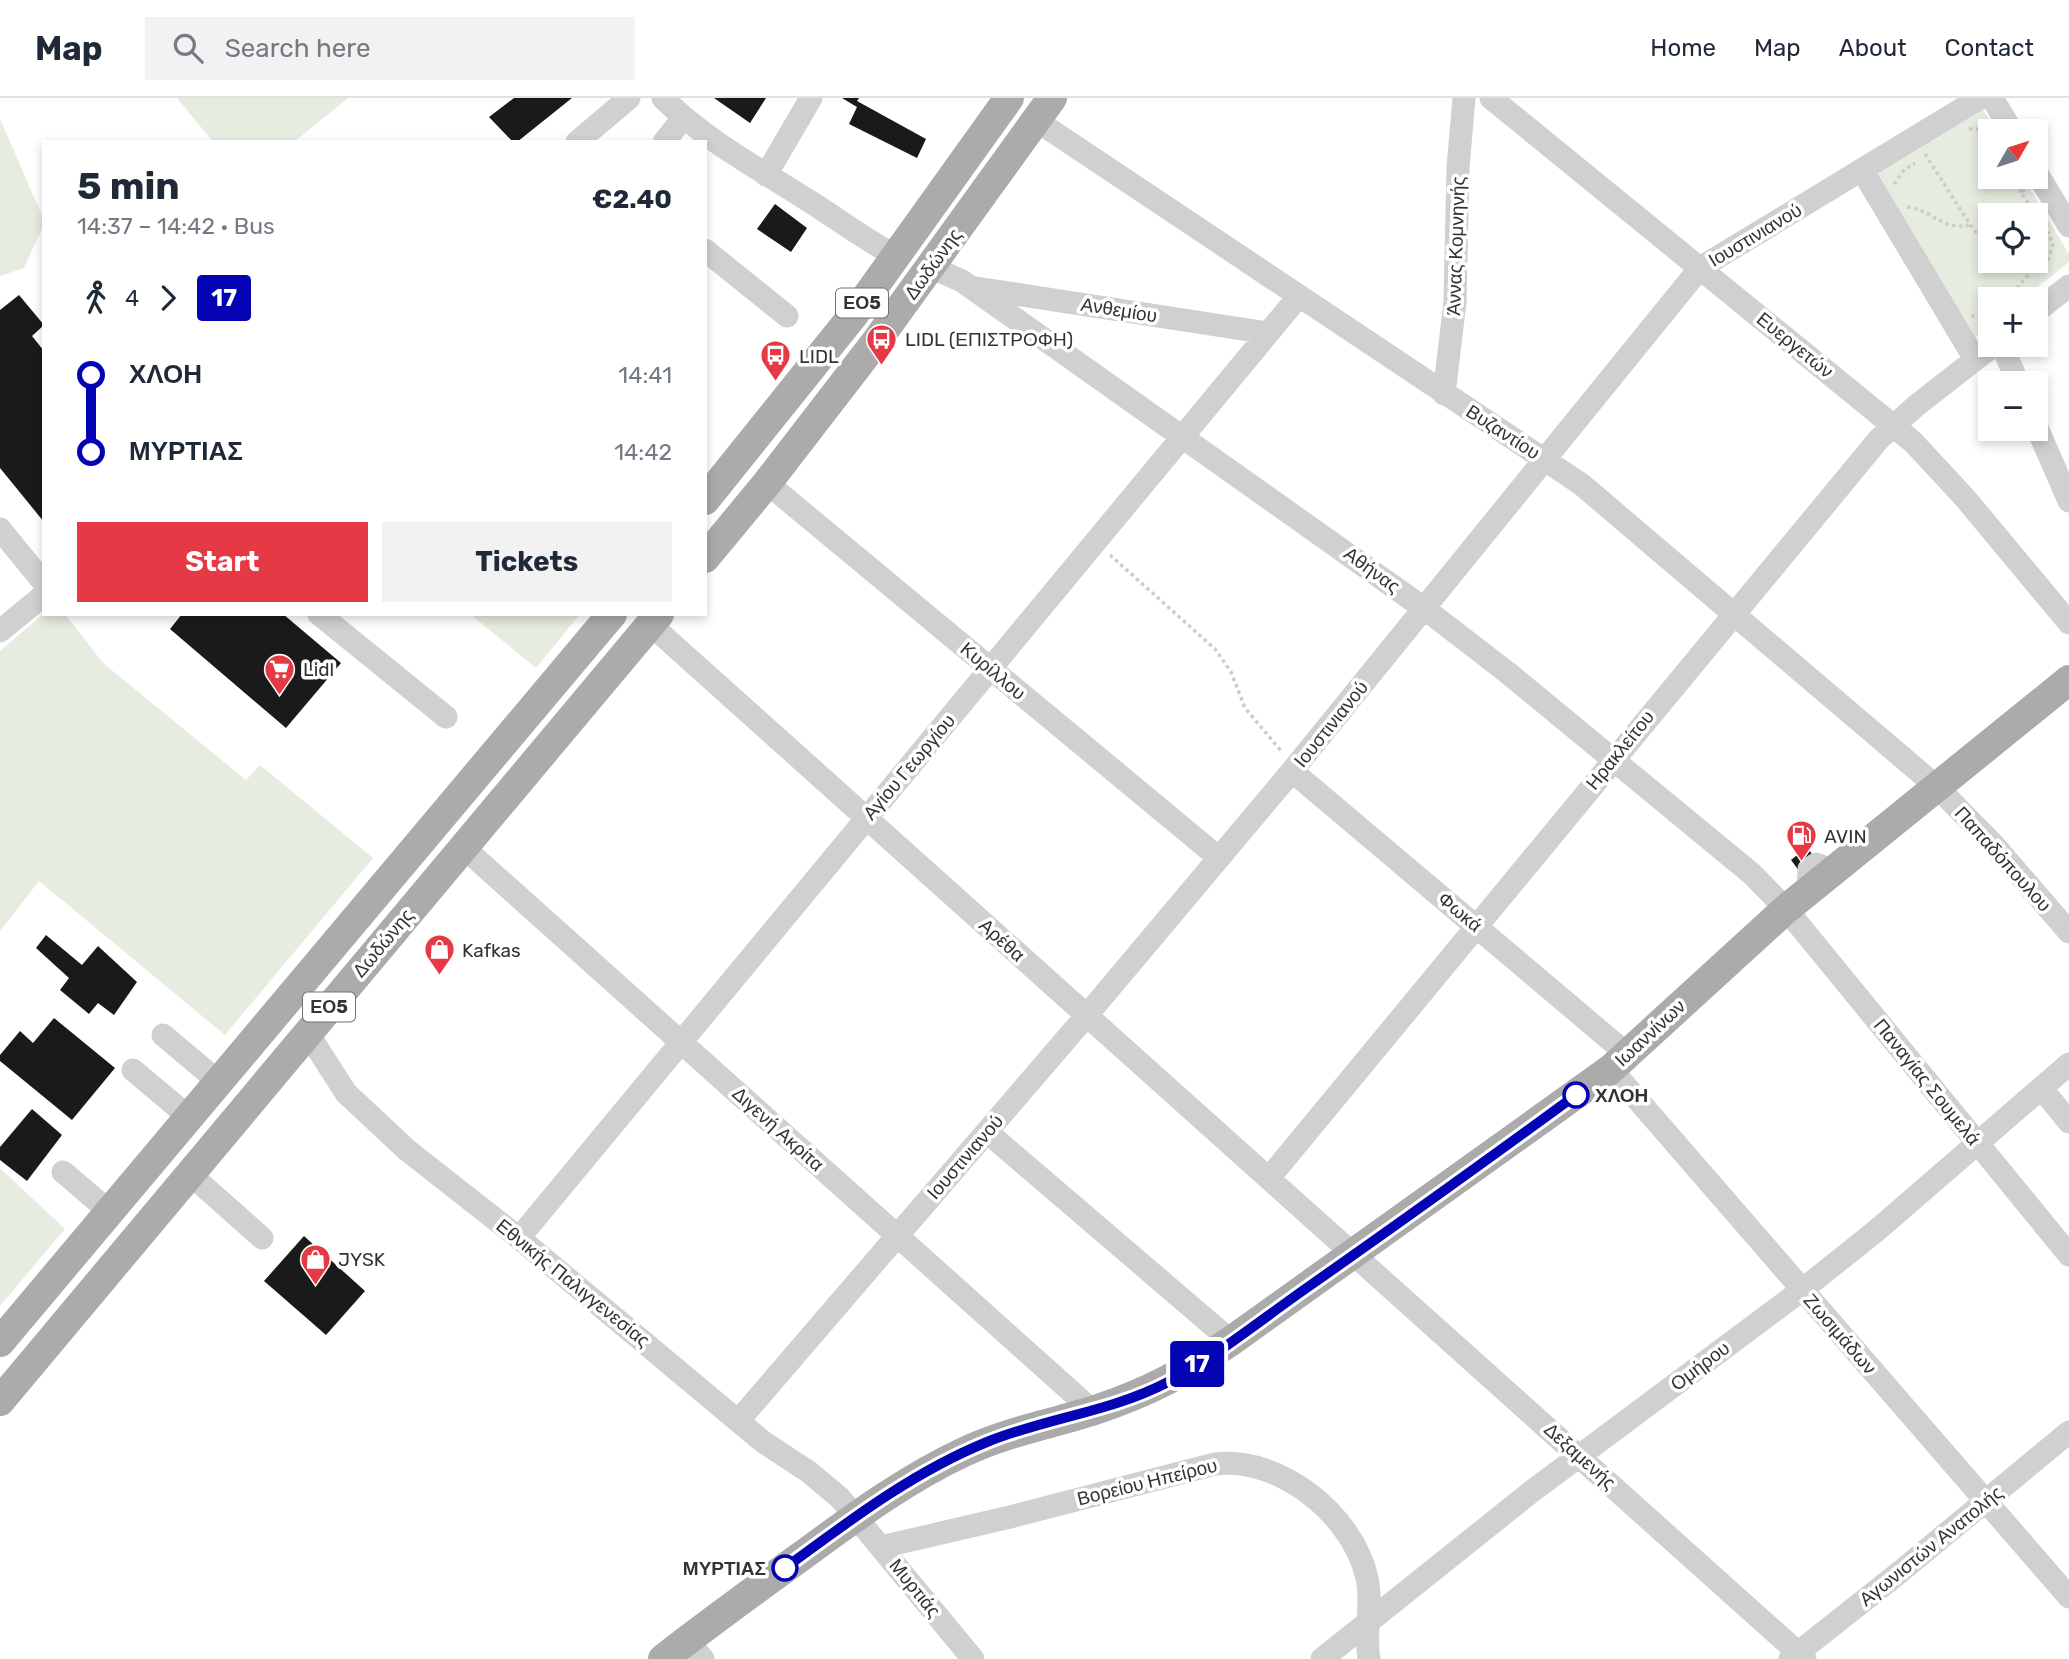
<!DOCTYPE html>
<html lang="en">
<head>
<meta charset="utf-8">
<style>
  :root { --surface:#fff; --page:#f2f2f3; --text:#1f2937; --muted:#747a83; --line:#e0e1e3; --accent:#e63946 }
  body { margin:0; font-family:Rubik,sans-serif; background:var(--page); color:var(--text); height:100vh; display:flex; flex-direction:column; font-size:26px; white-space:nowrap }
  * { box-sizing:border-box; margin:0 }
  p { font-size:23px; color:var(--muted) }
  .icon { flex:none; width:38px; height:38px; fill:none; stroke:currentColor; stroke-width:2; stroke-linecap:round; stroke-linejoin:round }
  .map { position:relative; flex:1; overflow:hidden }
  .drawer { position:absolute; left:42px; top:42px; width:665px; height:476px; display:flex; flex-direction:column; background:var(--surface); border-radius:0px; box-shadow:0 4px 10px #0003 }
  .drawer>* { flex:none }
  .badge { padding:0 14px; border-radius:5px; font-size:24px; line-height:46px }
  .needle { width:46px; rotate:51deg }
  .tools { position:absolute; left:1978px; top:21px; display:grid; gap:14px }
  .tools a { display:grid; place-items:center; width:70px; height:70px; border-radius:0px; background:var(--surface); box-shadow:0 4px 10px #0003; font-size:35px }
  .map>.badge { position:absolute; translate:-50% -50%; box-shadow:0 0 0 4px #fff }
  .legs { display:flex; align-items:center; gap:10px; height:77px; padding:0 35px; font-size:23px }
  .legs p { margin-inline-start:auto }
  .head { display:flex; align-items:center; justify-content:space-between; height:119px; padding:0 35px }
  h1 { font-size:38px; font-weight:700; line-height:52px }
  .cta { display:flex; gap:14px; margin-top:auto; padding:14px 35px }
  .cta a { flex:1; height:80px; border-radius:0px; background:var(--accent); color:#fff; font-size:28px; font-weight:700; line-height:80px; text-align:center }
  .cta a+a { background:var(--page); color:var(--text) }
  ul { padding:0 35px; list-style:none }
  li { display:flex; align-items:center; gap:24px; height:77px; font-size:26px }
  li i { display:grid; place-items:center; width:10px; height:100%; margin:0 9px; background:currentColor }
  li i::after { content:''; width:18px; height:18px; margin:-9px; border:5px solid; border-radius:50%; background:var(--surface) }
  li p { margin-inline-start:auto }
  li:first-child i { background:linear-gradient(#0000 50%,currentColor 0) }
  li:last-child i { background:linear-gradient(currentColor 50%,#0000 0) }
  header { display:flex; align-items:center; gap:42px; box-sizing:border-box; height:98px; padding:0 35px; background:var(--surface); border-bottom:2px solid var(--line) }
  header strong { font-size:33px }
  nav { display:flex; gap:38px; margin-inline-start:auto; font-size:24px }
  .search { width:490px; height:63px; background:var(--page); display:flex; align-items:center; gap:18px; box-sizing:border-box; padding:0 24px; border-radius:0px; color:var(--muted); font-size:26px }
  .map>svg:first-child { display:block }
  .green { fill:#e6ecdf; fill-rule:evenodd }
  .building { fill:#1a1a1a }
  .lines { fill:none; stroke-linecap:round; stroke-linejoin:round }
  .path { stroke:#cdcdcd; stroke-width:3.5; stroke-dasharray:3.5 3.5; stroke-linecap:butt }
  .minor { stroke:#d0d0d0; stroke-width:23 }
  .major { stroke:#ababab; stroke-width:30 }
  .line-1-casing { stroke:#fff; stroke-width:16 }
  .line-1 { stroke:#0404b4; stroke-width:10 }
  .stop-1-dot { fill:#fff; stroke:#0404b4; stroke-width:3.5 }
  .labels { text-anchor:middle; dominant-baseline:central; stroke-width:7; stroke-linejoin:round; paint-order:stroke }
  .shield { fill:#fff; stroke:#707070; stroke-width:2 }
  .shield-label { font-size:18px; font-weight:bold; fill:#333 }
  .street-label { font-size:19px; fill:#333; stroke:#fff }
  .poi-label { font-size:19px; fill:#333; stroke:#fff; text-anchor:start }
  .stop-label { font-size:19px; font-weight:bold; fill:#333; stroke:#fff; text-anchor:start }
</style>
</head>
<body>
<header>
<strong>Map</strong>
<div class="search"><svg class="icon" aria-label="search" viewBox="0 0 24 24"><circle cx="10" cy="10" r="6"/><path d="M15 15l6 6"/></svg>Search here</div>
<nav><a>Home</a><a>Map</a><a>About</a><a>Contact</a></nav>
</header>
<div class="map">
<svg width="2069" height="1561" viewBox="0 0 2069 1561">
  <rect width="100%" height="100%" fill="#fff"/>
  <path class="green" d="M177 0H348L294 44H213Z
    M1983 11 1996 33H1990V79H2023L2069 156V164L2022 201H1990V227L1970 243 1872 78ZM1990 117H2035V163H1990Z
    M0 21 44 122V126L24 170 0 178Z
    M44 515 65 516 103 565 246 682 260 667 373 760 225 937 39 783 0 833V553Z
    M470 516H580L536 570Z
    M0 1070 65 1131 0 1208Z"/>
  <path class="building" d="M514 0H572L517 44H513L489 19Z
    M714 0H766L750 25Z
    M842 0H859L857 3 926 41 917 60 849 26 857 9Z
    M775 106 807 130 791 154 757 131Z
    M19 197 44 227 32 238 44 253V424L0 370V212Z
    M182 516H283L341 565 286 630 170 531Z
    M1807 749 1816 762 1800 774 1791 762Z
    M46 837 82 867 98 848 137 884 114 917 98 905 89 916 60 892 69 880 36 850Z
    M54 920 115 970 72 1022 0 963V957L20 933 33 945Z
    M32 1011 62 1037 27 1083 0 1062V1049Z
    M304 1138 365 1193 326 1237 264 1183Z"/>
  <g class="lines">
    <path class="path" d="M1969 31H1978L1990 38
      M1925 56 1969 125 1977 136 1990 143
      M2013 79 2021 95
      M1894 86 1904 72 1915 65
      M2025 92 2021 95 2042 125
      M1907 109C1934 112 1941 133 1970 127
      M2016 201 2012 196 2030 175 2048 162 2053 147 2048 134
      M1971 218 1990 215
      M1110 457 1215 551 1231 574 1245 610 1282 654"/>
    <path class="minor" d="M663 0C706 43 758 70 809 103 838 121 865 142 896 158
      M1491 0 1913 344 1965 400 2069 525
      M1992 0 2012 33
      M1037 23 1581 386 1936 688 1993 746 2069 834
      M577 44 629 0
      M664 44 684 19
      M1862 72 1975 261
      M2035 72 2069 128
      M766 77 811 0
      M705 152 787 218
      M931 169 962 183 1425 511 1508 575 1752 776 1786 811 2069 1157
      M976 190 1268 235
      M2035 214 2069 188
      M2002 247 2018 285
      M1444 296 1455 204 1458 70 1464 0
      M2035 325 2069 403
      M767 385 1219 760
      M0 431 44 485
      M319 516 446 619
      M651 527 1805 1561
      M0 533 44 497
      M1292 673 1627 956
      M463 749 1093 1313
      M1808 792 1809 771 1816 766 1833 772
      M307 934 346 995 407 1052 519 1140 762 1343 809 1374 840 1400 973 1561
      M163 937 220 985
      M1611 971 2069 1499
      M133 972 190 1020
      M2042 991 2069 1024
      M987 1034 1231 1243
      M63 1074 110 1114
      M190 1076 262 1140
      M1269 1080 1879 341 1917 307 1994 247
      M519 1140 1299 198
      M739 1322 1087 917 1292 673 1700 170 1980 0
      M881 1449 1010 1419 1215 1366C1280 1358 1353 1417 1367 1480 1373 1507 1364 1534 1369 1561
      M687 1542 703 1561
      M1322 1561 1531 1394 1802 1192 1876 1133 2069 966
      M1790 1561 1900 1474 2069 1334"/>
    <path class="major" d="M705 402 855 215 1009 0
      M705 460 767 385 875 245 1052 0
      M0 1244 612 516
      M0 1303 659 516
      M663 1561C709 1525 756 1491 803 1457 855 1419 906 1381 964 1354 1006 1334 1051 1326 1095 1312 1149 1294 1184 1275 1231 1243L1611 971 1786 811 2069 582"/>
  </g>
  <g class="lines">
    <defs>
      <path id="line-1" d="M785 1470C849 1423 913 1374 987 1344 1045 1320 1111 1314 1168 1284 1217 1258 1262 1221 1308 1189 1398 1126 1487 1062 1576 997"/>
    </defs>
    <use href="#line-1" class="line-1-casing"/>
    <use href="#line-1" class="line-1"/>
  </g>
  <defs>
    <symbol id="bus-pin" viewBox="-11 -11 22 30"><path d="M0 17L-7.5 6A9.5 9.5 0 1 1 7.5 6Z" fill="#e63946" stroke="#fff"/><path d="M-5-6H5V4H4V6H2V4H-2V6H-4V4H-5ZM-3.5-4V0h7V-4ZM-3.5 1.2v1.5H-2V1.2ZM2 1.2v1.5H3.5V1.2Z" fill="#fff"/></symbol>
    <symbol id="supermarket-pin" viewBox="-11 -11 22 30"><path d="M0 17L-7.5 6A9.5 9.5 0 1 1 7.5 6Z" fill="#e63946" stroke="#fff"/><path d="M-6-5.5h2.5l.6 2H6L4.5 2H-2.5L-4.4-4H-6ZM-1.5 3.2a1.3 1.3 0 1 0 .1 0ZM3 3.2a1.3 1.3 0 1 0 .1 0Z" fill="#fff"/></symbol>
    <symbol id="fuel-pin" viewBox="-11 -11 22 30"><path d="M0 17L-7.5 6A9.5 9.5 0 1 1 7.5 6Z" fill="#e63946" stroke="#fff"/><path d="M-5.5-6h7V0h2V4h1.3V-2.5L3-4.5l.8-.8L6-3V5H2.5V1h-1V6h-7ZM-4.2-4.7v3.2H.2V-4.7Z" fill="#fff"/></symbol>
    <symbol id="shop-pin" viewBox="-11 -11 22 30"><path d="M0 17L-7.5 6A9.5 9.5 0 1 1 7.5 6Z" fill="#e63946" stroke="#fff"/><path d="M-5-2.5h2.3a2.7 3.5 0 0 1 5.4 0H5L5.5 6h-11ZM-1.5-2.5h3a1.5 2.3 0 0 0-3 0Z" fill="#fff"/></symbol>
  </defs>
  <g fill-rule="evenodd">
    <use href="#bus-pin" x="864" y="224" width="35" height="47"/>
    <use href="#bus-pin" x="758" y="240" width="35" height="47"/>
    <use href="#supermarket-pin" x="262" y="554" width="35" height="47"/>
    <use href="#fuel-pin" x="1784" y="720" width="35" height="47"/>
    <use href="#shop-pin" x="422" y="834" width="35" height="47"/>
    <use href="#shop-pin" x="298" y="1144" width="35" height="47"/>
  </g>
  <g class="stop-1-dot">
    <circle cx="1576" cy="997" r="12"/>
    <circle cx="785" cy="1470" r="12"/>
  </g>
  <g class="labels">
    <g class="shield">
      <rect x="836" y="190.5" width="52" height="29" rx="5"/>
      <rect x="303" y="894.5" width="52" height="29" rx="5"/>
    </g>
    <g class="shield-label">
      <text x="862" y="205">ΕΟ5</text>
      <text x="329" y="909">ΕΟ5</text>
    </g>
    <g class="street-label">
      <text transform="translate(1755 137) rotate(-31)">Ιουστινιανού</text>
      <text transform="translate(1456 148) rotate(-88)">Άννας Κομνηνής</text>
      <text transform="translate(933 166) rotate(-54)">Δωδώνης</text>
      <text transform="translate(1119 212) rotate(9)">Ανθεμίου</text>
      <text transform="translate(1795 247) rotate(39)">Ευεργετών</text>
      <text transform="translate(1503 334) rotate(33)">Βυζαντίου</text>
      <text transform="translate(1372 472) rotate(36)">Αθήνας</text>
      <text transform="translate(993 573) rotate(40)">Κυρίλλου</text>
      <text transform="translate(1331 626) rotate(-51)">Ιουστινιανού</text>
      <text transform="translate(1620 652) rotate(-51)">Ηρακλείτου</text>
      <text transform="translate(909 669) rotate(-50)">Αγίου Γεωργίου</text>
      <text transform="translate(2003 761) rotate(48)">Παπαδόπουλου</text>
      <text transform="translate(1460 814) rotate(40)">Φωκά</text>
      <text transform="translate(1002 842) rotate(42)">Αρέθα</text>
      <text transform="translate(383 845) rotate(-50)">Δωδώνης</text>
      <text transform="translate(1650 935) rotate(-43)">Ιωαννίνων</text>
      <text transform="translate(1927 984) rotate(51)">Παναγίας Σουμελά</text>
      <text transform="translate(778 1031) rotate(42)">Διγενή Ακρίτα</text>
      <text transform="translate(965 1059) rotate(-49)">Ιουστινιανού</text>
      <text transform="translate(573 1185) rotate(39)">Εθνικής Παλιγγενεσίας</text>
      <text transform="translate(1840 1236) rotate(49)">Ζωσιμάδων</text>
      <text transform="translate(1700 1268) rotate(-37)">Ομήρου</text>
      <text transform="translate(1580 1358) rotate(42)">Δεξαμενής</text>
      <text transform="translate(1147 1384) rotate(-14)">Βορείου Ηπείρου</text>
      <text transform="translate(1931 1448) rotate(-39)">Αγωνιστών Ανατολής</text>
      <text transform="translate(915 1490) rotate(51)">Μυρτιάς</text>
    </g>
    <g class="poi-label">
      <text x="905" y="241">LIDL (ΕΠΙΣΤΡΟΦΗ)</text>
      <text x="799" y="258">LIDL</text>
      <text x="303" y="571">Lidl</text>
      <text x="1824" y="738">AVIN</text>
      <text x="462" y="852">Kafkas</text>
      <text x="338" y="1161">JYSK</text>
    </g>
    <g class="stop-label">
      <text x="1595" y="997">ΧΛΟΗ</text>
      <text x="766" y="1470" text-anchor="end">ΜΥΡΤΙΑΣ</text>
    </g>
  </g>
</svg>
<div class="tools">
<a><svg class="needle" viewBox="-14 -14 28 28"><path d="M0-13l5 13h-10z" fill="#e53935"/><path d="M0 13l5-13h-10z" fill="#747a83"/></svg></a>
<a><svg class="icon" aria-label="locate" viewBox="0 0 24 24"><circle cx="12" cy="12" r="6"/><path d="M12 2v4M12 18v4M2 12h4M18 12h4"/></svg></a>
<a>+</a>
<a>−</a>
</div>
<b class="badge" style="left:1197px;top:1266px;background:#0404b4;color:#fff">17</b>
<section class="drawer">
<div class="head"><div><h1>5 min</h1><p>14:37 – 14:42 · Bus</p></div><b>€2.40</b></div>
<div class="legs"><svg class="icon" aria-label="walk" viewBox="0 0 24 24"><circle cx="13" cy="4" r="2"/><path d="M13 8l-2 6 4 7M11 14l-3 7M7 12l3-4h3l4 4"/></svg>4<svg class="icon" aria-label="forward" viewBox="0 0 24 24"><path d="M9 5l7 7-7 7"/></svg><b class="badge" style="background:#0404b4;color:#fff">17</b></div>
<ul>
<li><i style="color:#0404b4"></i><b>ΧΛΟΗ</b><p>14:41</p></li>
<li><i style="color:#0404b4"></i><b>ΜΥΡΤΙΑΣ</b><p>14:42</p></li>
</ul>
<div class="cta"><a>Start</a><a>Tickets</a></div>
</section>
</div>
</body>
</html>
